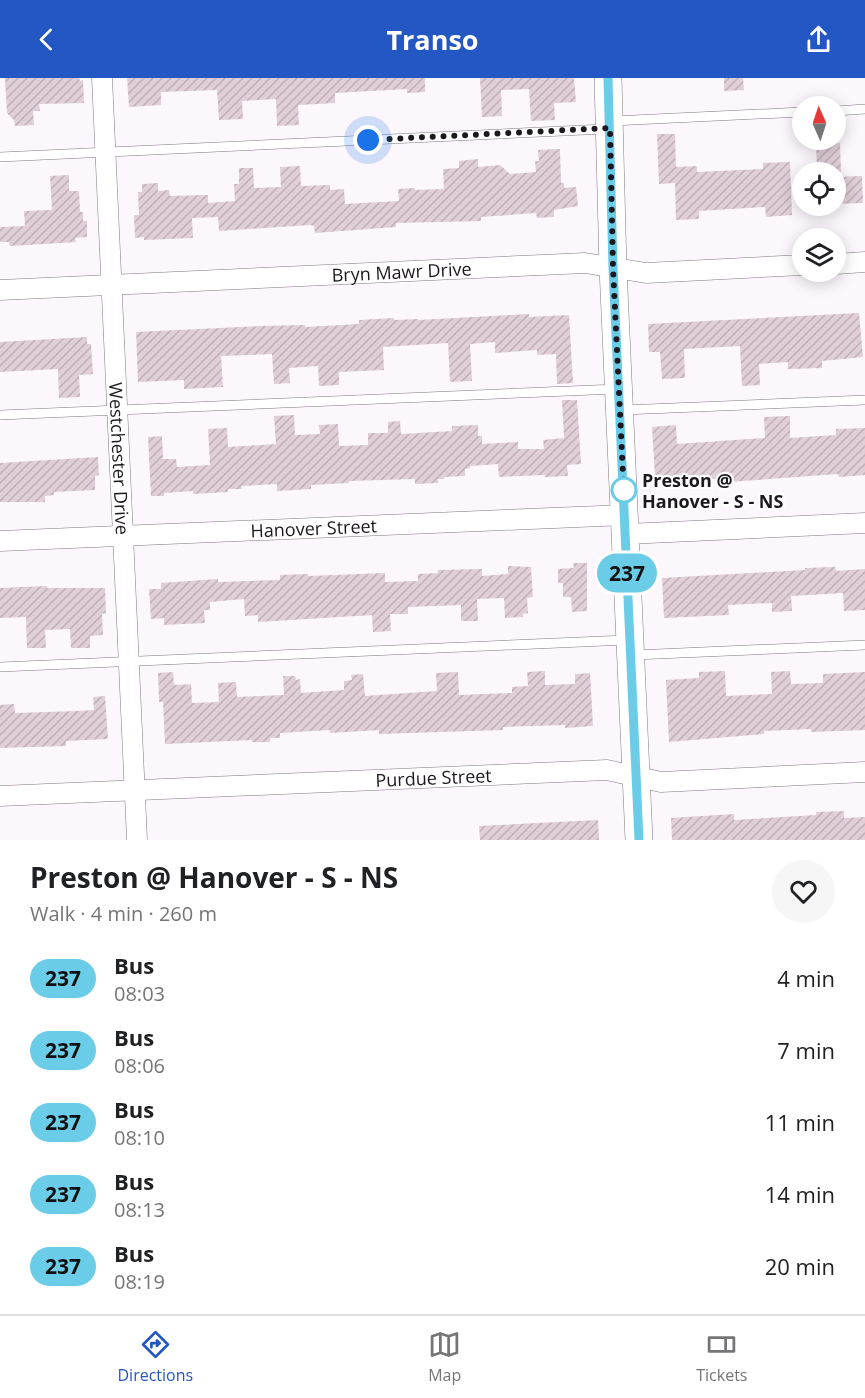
<!DOCTYPE html>
<html lang="en">
<head>
<meta charset="utf-8">
<style>
  :root { --surface:#fff; --page:#f6f6f6; --text:#202124; --muted:#757577; --line:#e0e0e0; --accent:#2357c4 }
  body { margin:0; font-family:"Open Sans",sans-serif; background:var(--page); color:var(--text); height:100vh; display:flex; flex-direction:column; font-size:22px; white-space:nowrap }
  * { box-sizing:border-box; margin:0 }
  p { font-size:20px; color:var(--muted) }
  .icon { flex:none; width:33px; height:33px; fill:none; stroke:currentColor; stroke-width:2; stroke-linecap:round; stroke-linejoin:round }
  .map { position:relative; height:762px; overflow:hidden }
  .drawer { display:flex; flex-direction:column; background:var(--surface); flex:1 }
  .drawer>* { flex:none }
  .badge { padding:0 12px; border-radius:20px; font-size:21px; line-height:39px }
  .needle { width:39px; rotate:357deg }
  .controls { position:absolute; left:792px; top:18px; display:grid; gap:12px }
  .controls a { display:grid; place-items:center; width:54px; height:54px; border-radius:50%; background:var(--surface); box-shadow:0 3px 15px #0003; font-size:30px }
  .you { position:absolute; width:30px; height:30px; margin:-15px; border:4px solid #fff; border-radius:50%; background:#1a73e8; box-shadow:0 0 0 9px #1a73e833 }
  .map>.badge { position:absolute; translate:-50% -50%; box-shadow:0 0 0 3px #fff }
  .round { display:grid; place-items:center; flex:none; width:63px; height:63px; border-radius:32px; background:var(--page) }
  .summary { display:flex; align-items:center; justify-content:space-between; height:102px; padding:0 30px }
  h1 { font-size:28px; font-weight:700; line-height:45px }
  ul { padding:0; list-style:none }
  li { display:flex; align-items:center; gap:18px; height:72px; padding:0 30px }
  li div { flex:1 }
  li b { display:block; font-size:22px }
  li em { font-style:normal }
  li .badge { min-width:66px; font-weight:700; text-align:center }
  header { display:flex; justify-content:space-between; align-items:center; height:78px; padding:0 30px; background:var(--accent); color:#fff; font-size:27px; font-weight:700 }
  .tab-bar { display:flex; justify-content:space-around; align-items:center; height:84px; border-top:2px solid var(--line); background:var(--surface); font-size:16px; color:var(--muted) }
  .tab-bar a { display:grid; justify-items:center; gap:3px }
  .tab-bar .selected { color:var(--accent) }
  .map>svg:first-child { display:block }
  .building { fill:url(#building-hatch) }
  .lines { fill:none; stroke-linecap:round; stroke-linejoin:round }
  .service-casing { stroke:#817684; stroke-width:10 }
  .minor-casing { stroke:#817684; stroke-width:21 }
  .secondary-casing { stroke:#817684; stroke-width:28 }
  .service { stroke:#fff; stroke-width:9 }
  .minor { stroke:#fff; stroke-width:20 }
  .secondary { stroke:#fff; stroke-width:27 }
  .line-casing { stroke:#fff; stroke-width:14 }
  .line { stroke:#6bcce7; stroke-width:9 }
  .walk { stroke:#1c181e; stroke-width:6; stroke-dasharray:0 10.8 }
  .stop-dot { fill:#fff; stroke:#6bcce7; stroke-width:3 }
  .labels { text-anchor:middle; dominant-baseline:central; stroke-width:4.5; stroke-linejoin:round; paint-order:stroke }
  .street-label { font-size:18px; fill:#1c181e; stroke:#fff }
  .stop-label { font-size:18px; font-weight:bold; fill:#1c181e; stroke:#fff; text-anchor:start }
</style>
</head>
<body>
<header><svg class="icon" aria-label="back" viewBox="0 0 24 24"><path d="M15 5l-7 7 7 7"/></svg>Transo<svg class="icon" aria-label="share" viewBox="0 0 24 24"><path d="M12 15V3M7 8l5-5 5 5M5 13v7h14v-7"/></svg></header>
<div class="map">
<svg width="865" height="762" viewBox="0 0 865 762">
  <defs>
    <pattern id="building-hatch" width="6" height="6" patternUnits="userSpaceOnUse" patternTransform="scale(1.5)"><rect width="6" height="6" fill="#e0ced9"/><path d="M-1 1l2-2M0 6l6-6M5 7l2-2" fill="none" stroke="#c0b0ba"/></pattern>
  </defs>
  <rect width="100%" height="100%" fill="#fcf7fd"/>
  <path class="building" d="M5 0H79L80 3 83 2 84 25 39 26 40 33H33L34 47 15 48 14 42 7 35Z
    M127 0H425V14L407 15V11L335 15V25L298 27 299 47 277 48 276 21 242 23 243 41 219 42 217 12 161 14V27L129 29Z
    M480 0H574L576 24 554 25 555 42 531 43 529 11 501 12 502 38 482 39Z
    M724 0H743L744 12 724 13Z
    M657 56H675L676 89 697 88V94L763 91V85L790 84 792 137 766 139 765 129 699 133V141L676 142 675 105 659 106Z
    M816 65H840L841 94H817Z
    M560 71 561 105H564V110L576 109 578 128 554 132V139L537 140 536 135 481 139V143L396 145V149L315 155 314 148 310 147 219 153 218 139 192 140 193 160 144 162V159L135 160 134 137H139L138 114H142V106L158 105V113L169 112 170 118 208 117V125L235 123 234 106H239V90H253L254 110 281 109 280 89 300 88 301 108 330 107V112L344 111 345 126 399 123 398 111 415 110V112L444 111 443 91 459 90V83L478 81V89L500 87 510 96 536 94 535 83H539L538 72Z
    M69 97V113H79L80 134H83V143H87V159L75 160 76 164 44 166 10 168 9 164H0V149L25 148 24 133 52 132 50 98Z
    M862 98 863 125 836 126V99Z
    M859 235 863 279 822 283V290L788 291V284L759 286 760 307 742 308 740 268 684 271 685 300 662 301 660 274H649L648 246Z
    M529 236V239L569 237 573 305 557 306 556 276 537 277V272L495 275V264L470 266 472 303 450 304 448 265 383 269 384 292 339 294V307L319 308 318 288 289 290 290 305 274 306 272 276 221 278 223 309 184 311V302L138 304 136 254 260 248 305 247V249L359 246V242L394 240V242L418 241V242Z
    M87 259V266H91L93 296 79 297 80 319 59 320 58 291 0 294V264Z
    M562 322H577L581 386 567 387 568 398 545 399V397L499 399 498 386 470 388V390L465 391V398L444 399V401H438V405L415 406V401L349 403V405L311 407V411L277 413V406L241 408 242 411H228V414L193 416V413L164 415V418H151L148 359 162 358 163 381H176L177 389 210 387 208 351 227 350 228 369 276 366 274 338 294 337 295 357 320 356 319 347 338 346 339 368 368 367V355H388V344L400 343 401 356 452 353V348L478 347V358H482V366L518 364V371H544L543 362 564 360Z
    M790 338V360L836 357V351L865 350V397L839 399 838 396 728 404 727 400 698 402V397L655 399 652 349 676 347 677 366 765 360 764 339Z
    M98 379 99 397 95 398V412L54 414V417L45 418V424H0V385Z
    M573 485H587V533L572 534 571 519H563V505H558V491L574 490Z
    M508 488 531 489 533 519 527 520 528 535 523 536V539L505 540 504 520 477 521 478 543H461V527L408 529V536H390L391 553 373 554 372 537 258 544V537L245 538 244 521 210 524V532H204L205 545 164 547V540L151 541 149 511H161V505L218 501V504H220L280 502V497L308 496V498L385 495V504L418 503V496L438 495V492L482 491V498L508 496Z
    M835 489 836 493 865 491V532L844 533 843 515 791 518 792 533 772 534V525L728 527 729 537 664 540 662 500 805 492V490Z
    M47 508V510H105L106 535 102 536 103 557 90 558V570H71L70 551 45 552 46 570H27L26 539 0 540V510Z
    M545 593V607L575 606V596L590 595 593 648 565 650V647L503 649V652L379 656V652L330 655V652L280 655V660H270V664H252V662L165 666 163 624H159L158 595 173 594 174 607 191 606 192 625 219 624 218 605 236 604 237 619 284 617 283 598H295L296 602 300 601 301 615 344 612V603L352 602 351 597 363 596 365 618 437 613 436 595 458 594 459 617 512 615V609L528 608 527 594Z
    M725 593 726 618 772 616 771 594 790 593 791 606 823 605V596L865 594V652L811 654V651L764 653V656L669 664 666 602 699 600V594Z
    M105 618 108 661 66 663V668L0 670V627L14 626 15 635 78 633 94 632 93 619Z
    M844 733V740L865 739V762H672L671 740 734 736V742L816 737V734Z
    M598 742 599 762H480L479 748Z"/>
  <g class="lines">
    <defs>
      <path id="service" d="M836 33 865 31
        M612 43 802 34
        M0 79 606 51
        M623 332 865 322
        M0 337 617 311
        M634 577 865 567
        M0 589 627 562"/>
      <g id="minor">
        <path id="s1" d="M102 0 137 762"/>
        <path d="M836 186 865 184"/>
        <path id="s2" d="M0 212 585 185 646 195 802 187"/>
        <path d="M626 456 865 445"/>
        <path id="s3" d="M0 463 625 437"/>
        <path id="s4" d="M0 718 607 692 661 704 865 694"/>
      </g>
      <path id="secondary" d="M608 0 613 190 639 762"/>
    </defs>
    <use href="#service" class="service-casing"/>
    <use href="#minor" class="minor-casing"/>
    <use href="#secondary" class="secondary-casing"/>
    <use href="#service" class="service"/>
    <use href="#minor" class="minor"/>
    <use href="#secondary" class="secondary"/>
  </g>
  <g class="lines">
    <defs>
      <path id="line" d="M608 0 613 190 639 762"/>
    </defs>
    <use href="#line" class="line-casing"/>
    <use href="#line" class="line"/>
    <path class="walk" d="M368 62 610 50 613 190 624 417V412"/>
  </g>
  <circle class="stop-dot" cx="624" cy="412" r="12"/>
  <g class="labels">
    <g class="street-label">
      <text stroke="none"><textPath href="#s2" startOffset="402">Bryn Mawr Drive</textPath></text>
      <text stroke="none"><textPath href="#s1" startOffset="381">Westchester Drive</textPath></text>
      <text stroke="none"><textPath href="#s3" startOffset="314">Hanover Street</textPath></text>
      <text stroke="none"><textPath href="#s4" startOffset="434">Purdue Street</textPath></text>
    </g>
    <g class="stop-label">
      <text x="642" y="402">Preston @<tspan x="642" dy="21">Hanover - S - NS</tspan></text>
    </g>
  </g>
</svg>
<div class="controls">
<a><svg class="needle" viewBox="-14 -14 28 28"><path d="M0-13l5 13h-10z" fill="#e53935"/><path d="M0 13l5-13h-10z" fill="#757577"/></svg></a>
<a><svg class="icon" aria-label="locate" viewBox="0 0 24 24"><circle cx="12" cy="12" r="6"/><path d="M12 2v4M12 18v4M2 12h4M18 12h4"/></svg></a>
<a><svg class="icon" aria-label="layers" viewBox="0 0 24 24"><path d="M12 4l9 5-9 5-9-5zM3 14l9 5 9-5"/></svg></a>
</div>
<div class="you" style="left:368px;top:62px"></div>
<b class="badge" style="left:627px;top:495px;background:#6bcce7;color:#111">237</b>
</div>
<section class="drawer">
<div class="summary"><div><h1>Preston @ Hanover - S - NS</h1><p>Walk · 4 min · 260 m</p></div><a class="round"><svg class="icon" aria-label="heart" viewBox="0 0 24 24"><path d="M12 20l-8-8c-3-5 5-10 8-4 3-6 11-1 8 4z"/></svg></a></div>
<ul>
<li><span class="badge" style="background:#6bcce7;color:#111">237</span><div><b>Bus</b><p>08:03</p></div><em>4 min</em></li>
<li><span class="badge" style="background:#6bcce7;color:#111">237</span><div><b>Bus</b><p>08:06</p></div><em>7 min</em></li>
<li><span class="badge" style="background:#6bcce7;color:#111">237</span><div><b>Bus</b><p>08:10</p></div><em>11 min</em></li>
<li><span class="badge" style="background:#6bcce7;color:#111">237</span><div><b>Bus</b><p>08:13</p></div><em>14 min</em></li>
<li><span class="badge" style="background:#6bcce7;color:#111">237</span><div><b>Bus</b><p>08:19</p></div><em>20 min</em></li>
</ul>
</section>
<nav class="tab-bar">
<a class="selected"><svg class="icon" aria-label="directions" viewBox="0 0 24 24"><path d="M12 3l9 9-9 9-9-9zM9 14v-3h6M13 9l2 2-2 2"/></svg>Directions</a>
<a><svg class="icon" aria-label="map" viewBox="0 0 24 24"><path d="M3 6l6-2 6 2 6-2v14l-6 2-6-2-6 2zM9 4v14M15 6v14"/></svg>Map</a>
<a><svg class="icon" aria-label="tickets" viewBox="0 0 24 24"><path d="M3 7h18v10H3zM15 7v10"/></svg>Tickets</a>
</nav>
</body>
</html>
